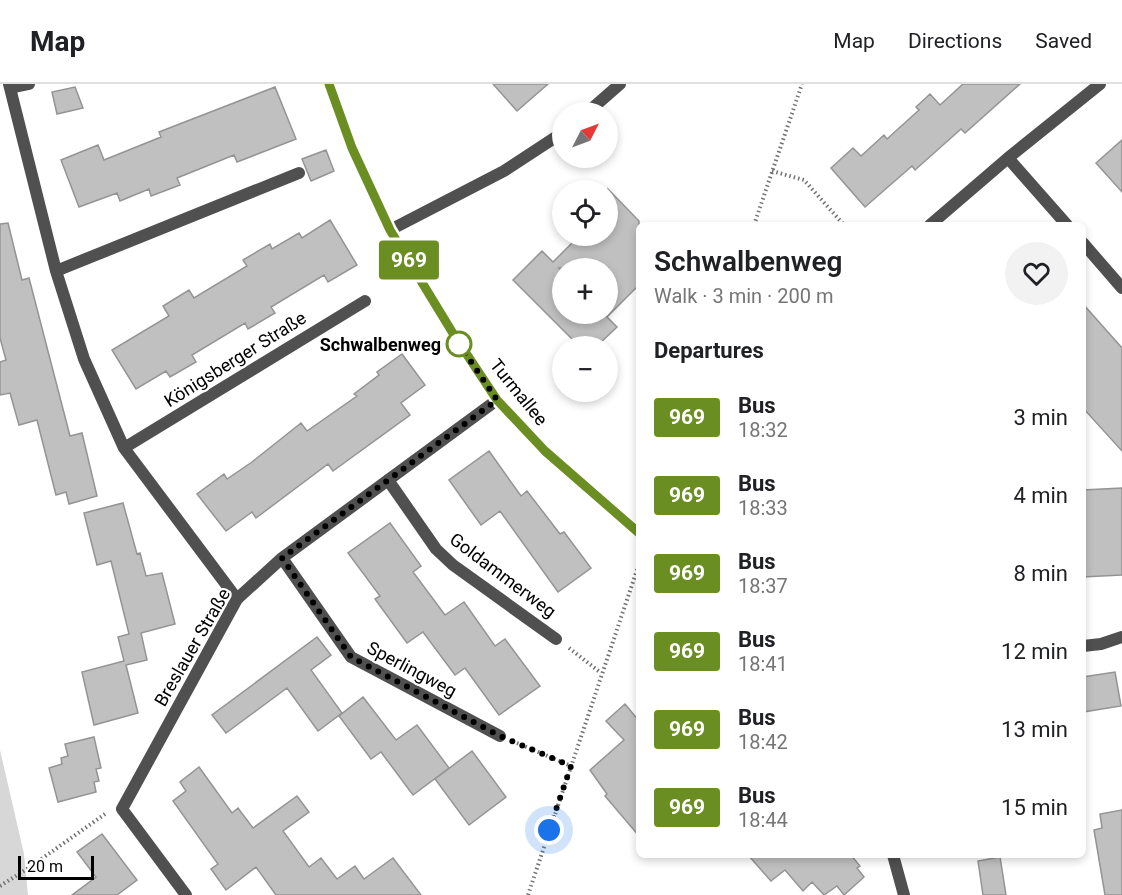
<!DOCTYPE html>
<html lang="en">
<head>
<meta charset="utf-8">
<style>
  :root { --surface:#fff; --page:#f2f2f2; --text:#202124; --muted:#757577; --line:#e0e0e0 }
  body { margin:0; font-family:Roboto,sans-serif; background:var(--page); color:var(--text); height:100vh; display:flex; flex-direction:column; font-size:22px; white-space:nowrap }
  * { box-sizing:border-box; margin:0 }
  p { font-size:20px; color:var(--muted) }
  .icon { flex:none; width:33px; height:33px; fill:none; stroke:currentColor; stroke-width:2; stroke-linecap:round; stroke-linejoin:round }
  .map { position:relative; flex:1; overflow:hidden }
  .sheet { position:absolute; left:636px; top:138px; width:450px; height:636px; display:flex; flex-direction:column; background:var(--surface); border-radius:9px; box-shadow:0 3px 9px #0003 }
  .sheet>* { flex:none }
  .badge { padding:0 12px; border-radius:4px; font-size:21px; line-height:39px }
  .needle { width:39px; rotate:48deg }
  .tools { position:absolute; left:552px; top:18px; display:grid; gap:12px }
  .tools a { display:grid; place-items:center; width:66px; height:66px; border-radius:50%; background:var(--surface); box-shadow:0 3px 9px #0003; font-size:30px }
  .scale { position:absolute; left:18px; bottom:15px; width:76px; box-sizing:border-box; padding-left:6px; border:3px solid #000; border-top:0; font-size:16px; line-height:21px; white-space:nowrap; color:#000; -webkit-text-stroke:4px #fff; paint-order:stroke }
  .you { position:absolute; width:30px; height:30px; margin:-15px; border:4px solid #fff; border-radius:50%; background:#1a73e8; box-shadow:0 0 0 9px #1a73e833 }
  .map>.badge { position:absolute; translate:-50% -50%; box-shadow:0 0 0 3px #fff }
  h2 { padding:0 18px; font-size:22px; line-height:54px }
  .round { display:grid; place-items:center; flex:none; width:63px; height:63px; border-radius:32px; background:var(--page) }
  .head { display:flex; align-items:center; justify-content:space-between; height:102px; padding:0 18px }
  h1 { font-size:28px; font-weight:600; line-height:45px }
  ul { padding:0; list-style:none }
  li { display:flex; align-items:center; gap:18px; height:78px; padding:0 18px }
  li div { flex:1 }
  li b { display:block; font-size:22px }
  li em { font-style:normal }
  li .badge { min-width:66px; font-weight:700; text-align:center }
  header { display:flex; align-items:center; gap:36px; box-sizing:border-box; height:84px; padding:0 30px; background:var(--surface); border-bottom:2px solid var(--line) }
  header strong { font-size:28px }
  nav { display:flex; gap:33px; margin-inline-start:auto; font-size:21px }
  .map>svg:first-child { display:block }
  .green { fill:#d7d7d7 }
  .building { fill:#c0c0c0; stroke:#949494; stroke-width:1.5 }
  .lines { fill:none; stroke-linecap:round; stroke-linejoin:round }
  .path { stroke:#727272; stroke-width:4; stroke-dasharray:1.5 3; stroke-linecap:butt }
  .minor { stroke:#505050; stroke-width:12 }
  .line-casing { stroke:#fff; stroke-width:14 }
  .line { stroke:#6b8e23; stroke-width:9 }
  .walk { stroke:#000; stroke-width:6; stroke-dasharray:0 10.8 }
  .stop-dot { fill:#fff; stroke:#6b8e23; stroke-width:3 }
  .labels { text-anchor:middle; dominant-baseline:central; stroke-width:4.5; stroke-linejoin:round; paint-order:stroke }
  .stop-label { font-size:18px; font-weight:bold; fill:#000; stroke:#fff; text-anchor:end }
  .street-label { font-size:18px; fill:#000; stroke:#fff }
</style>
</head>
<body>
<header>
<strong>Map</strong>
<nav><a>Map</a><a>Directions</a><a>Saved</a></nav>
</header>
<div class="map">
<svg width="1122" height="811" viewBox="0 0 1122 811">
  <rect width="100%" height="100%" fill="#fff"/>
  <path class="green" d="M0 666 24 770 28 811H0Z"/>
  <path class="building" d="M493 0H548L517 27Z
    M963 0H1020L965 49 961 45 915 86 912 82 865 123 831 84 853 64 861 72 884 51 887 55 919 26 916 23 930 10 940 21Z
    M75 3 83 24 57 30 52 8Z
    M275 3 296 55 237 78 234 71 177 94 180 101 151 112 149 105 120 117 117 109 79 123 61 76 98 61 104 76 161 53 159 48Z
    M1122 56V108L1096 79Z
    M326 66 334 87 311 97 302 75Z
    M608 105 639 137V201L608 232V184H559L562 188V230H604L617 243 597 262H579L513 196 542 167 553 178 579 152H608Z
    M330 136 357 181 328 198 324 191 271 223 275 229 248 245 245 239 192 271 196 278 170 293 166 287 136 305 112 266 169 232 163 222 189 206 194 214 247 182 243 176 270 160 272 165 299 149 302 154Z
    M8 139 22 196 29 194 70 352 82 349 97 412 69 420 66 408 56 411 37 336 19 341 10 309 0 311V278L6 276 0 254V140Z
    M1083 220 1122 264V367L1083 324Z
    M402 270 425 301 401 319 410 331 333 387 328 380 256 434 252 428 226 447 197 410 224 390 227 395 252 378 301 339 307 347 357 312 354 310 379 291 377 288Z
    M489 367 521 412 527 407 560 450 564 448 591 484 558 508 500 427 481 441 449 396Z
    M1122 404V491L1083 493V406Z
    M123 419 137 470 140 469 146 492 162 489 175 540 141 549 147 576 126 581 138 629 94 641 82 588 124 577 118 553 129 550 111 477 97 481 84 429Z
    M390 439 421 482 413 488 445 531 464 518 495 562 505 555 540 602 499 631 465 584 455 591 423 548 407 559 375 515 380 512 348 469Z
    M317 553 331 571 311 586 342 629 318 647 287 604 226 649 212 631Z
    M1115 588 1121 622 1083 628V593Z
    M363 613 396 656 417 641 449 684 413 711 381 668 371 675 339 632Z
    M625 620 639 637V752L605 712 607 710 590 686 624 656 606 637Z
    M94 653 101 684 96 685 99 697 94 698 96 708 58 718 49 684 62 680 61 674 68 672 65 660Z
    M472 667 506 713 469 741 435 695Z
    M199 683 232 729 238 724 253 744 297 712 309 728 283 747 309 783 321 774 337 795 355 782 364 795 393 774 421 811H276L256 783 226 806 211 785 218 780 173 717 186 707 180 698Z
    M1122 726V811H1105L1094 746 1102 744 1100 730Z
    M102 750 137 796 117 811H72L96 793 77 768Z
    M748 771H851L860 782 857 784 864 793 844 811 837 802 824 811 812 798 803 807 785 786 771 797Z
    M1000 773 1006 811H983L978 777Z"/>
  <g class="lines">
    <path class="path" d="M772 87 804 96 844 141
      M754 141 802 0
      M569 564 601 589
      M517 659 571 682
      M0 802 30 783 105 730
      M528 811 639 480"/>
    <path class="minor" d="M9 0 56 187 84 275 124 364 237 515
      M329 0 352 64 390 146 454 251 497 316 545 367 639 449
      M10 4 29 0
      M588 28 620 0
      M1008 74 1067 141
      M930 141 1008 74 1100 0
      M390 146 504 87 562 49
      M1083 159 1122 204
      M56 187 299 89
      M124 364 365 217
      M388 396 436 465 453 481 556 555
      M282 474 351 573 500 652
      M1083 562 1101 560 1122 553
      M893 771 904 811
      M186 811 122 725 237 515 282 474 497 316"/>
  </g>
  <g class="lines">
    <defs>
      <path id="line" d="M329 0 352 64 390 146 454 251 497 316 545 367 639 449"/>
    </defs>
    <use href="#line" class="line-casing"/>
    <use href="#line" class="line"/>
    <path class="walk" d="M459 260 497 316 282 474 351 573 500 652 571 682 549 746"/>
  </g>
  <circle class="stop-dot" cx="459" cy="260" r="12"/>
  <g class="labels">
    <g class="stop-label">
      <text x="441" y="260">Schwalbenweg</text>
    </g>
    <g class="street-label">
      <text transform="translate(235 275) rotate(-32)">Königsberger Straße</text>
      <text transform="translate(519 308) rotate(51)">Turmallee</text>
      <text transform="translate(503 491) rotate(37)">Goldammerweg</text>
      <text transform="translate(192 563) rotate(-60)">Breslauer Straße</text>
      <text transform="translate(412 585) rotate(28)">Sperlingweg</text>
    </g>
  </g>
</svg>
<div class="tools">
<a><svg class="needle" viewBox="-14 -14 28 28"><path d="M0-13l5 13h-10z" fill="#e53935"/><path d="M0 13l5-13h-10z" fill="#757577"/></svg></a>
<a><svg class="icon" aria-label="locate" viewBox="0 0 24 24"><circle cx="12" cy="12" r="6"/><path d="M12 2v4M12 18v4M2 12h4M18 12h4"/></svg></a>
<a>+</a>
<a>−</a>
</div>
<div class="scale">20 m</div>
<div class="you" style="left:549px;top:746px"></div>
<b class="badge" style="left:409px;top:176px;background:#6b8e23;color:#fff">969</b>
<section class="sheet">
<div class="head"><div><h1>Schwalbenweg</h1><p>Walk · 3 min · 200 m</p></div><a class="round"><svg class="icon" aria-label="heart" viewBox="0 0 24 24"><path d="M12 20l-8-8c-3-5 5-10 8-4 3-6 11-1 8 4z"/></svg></a></div>
<h2>Departures</h2>
<ul>
<li><span class="badge" style="background:#6b8e23;color:#fff">969</span><div><b>Bus</b><p>18:32</p></div><em>3 min</em></li>
<li><span class="badge" style="background:#6b8e23;color:#fff">969</span><div><b>Bus</b><p>18:33</p></div><em>4 min</em></li>
<li><span class="badge" style="background:#6b8e23;color:#fff">969</span><div><b>Bus</b><p>18:37</p></div><em>8 min</em></li>
<li><span class="badge" style="background:#6b8e23;color:#fff">969</span><div><b>Bus</b><p>18:41</p></div><em>12 min</em></li>
<li><span class="badge" style="background:#6b8e23;color:#fff">969</span><div><b>Bus</b><p>18:42</p></div><em>13 min</em></li>
<li><span class="badge" style="background:#6b8e23;color:#fff">969</span><div><b>Bus</b><p>18:44</p></div><em>15 min</em></li>
</ul>
</section>
</div>
</body>
</html>
